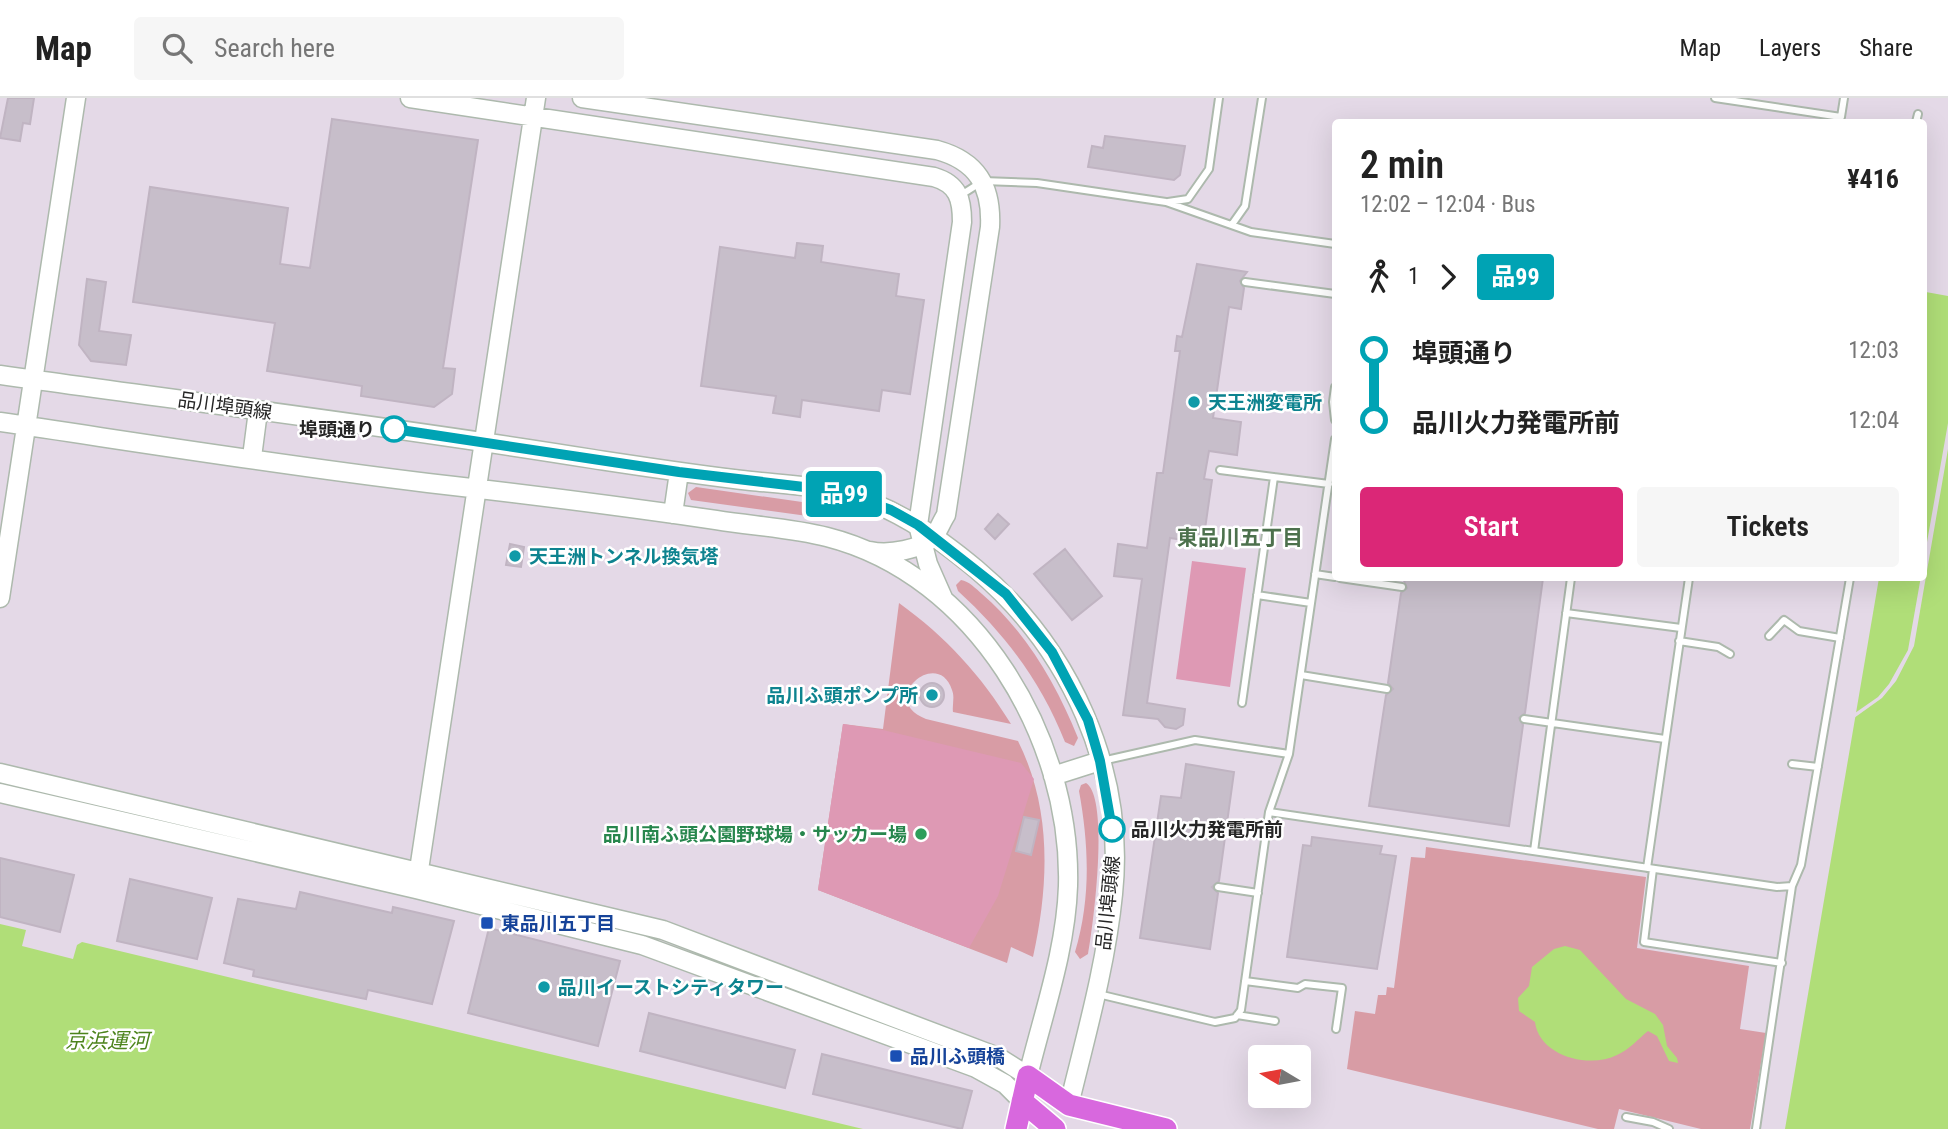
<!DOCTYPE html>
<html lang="en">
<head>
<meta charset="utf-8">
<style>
  :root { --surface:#fff; --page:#f6f6f6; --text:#222; --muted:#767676; --line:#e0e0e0; --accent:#db2777 }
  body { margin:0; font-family:"Roboto Condensed","Noto Sans JP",sans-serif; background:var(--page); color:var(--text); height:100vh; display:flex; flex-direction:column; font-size:26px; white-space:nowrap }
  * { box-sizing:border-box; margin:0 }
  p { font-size:23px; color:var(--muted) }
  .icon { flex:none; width:38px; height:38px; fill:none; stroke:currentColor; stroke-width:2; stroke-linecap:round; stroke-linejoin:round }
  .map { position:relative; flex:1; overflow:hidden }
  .sheet { position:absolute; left:1332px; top:21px; width:595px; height:462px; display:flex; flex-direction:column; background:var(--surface); border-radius:7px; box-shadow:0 7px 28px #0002 }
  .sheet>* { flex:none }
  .badge { padding:0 14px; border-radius:5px; font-size:24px; line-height:46px }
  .needle { width:46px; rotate:280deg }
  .fabs { position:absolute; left:1248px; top:947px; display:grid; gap:14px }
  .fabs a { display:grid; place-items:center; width:63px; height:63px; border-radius:7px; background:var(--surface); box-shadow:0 7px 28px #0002; font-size:35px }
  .map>.badge { position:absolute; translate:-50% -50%; box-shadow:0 0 0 4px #fff }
  .legs { display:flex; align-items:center; gap:10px; height:77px; padding:0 28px; font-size:23px }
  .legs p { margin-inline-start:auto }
  .headline { display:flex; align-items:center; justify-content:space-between; height:119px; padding:0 28px }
  h1 { font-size:38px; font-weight:600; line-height:52px }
  .button { display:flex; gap:14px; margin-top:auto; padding:14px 28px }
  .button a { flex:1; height:80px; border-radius:7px; background:var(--accent); color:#fff; font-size:28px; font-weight:600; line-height:80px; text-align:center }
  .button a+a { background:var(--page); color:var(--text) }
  ul { padding:0 28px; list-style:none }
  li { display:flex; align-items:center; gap:24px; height:70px; font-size:26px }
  li i { display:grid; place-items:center; width:10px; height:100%; margin:0 9px; background:currentColor }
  li i::after { content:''; width:18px; height:18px; margin:-9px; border:5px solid; border-radius:50%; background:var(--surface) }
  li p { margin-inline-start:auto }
  li:first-child i { background:linear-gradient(#0000 50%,currentColor 0) }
  li:last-child i { background:linear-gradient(currentColor 50%,#0000 0) }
  header { display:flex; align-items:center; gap:42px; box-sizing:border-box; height:98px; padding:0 35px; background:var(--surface); border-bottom:2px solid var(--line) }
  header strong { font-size:33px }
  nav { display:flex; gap:38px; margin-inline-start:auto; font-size:24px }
  .search { width:490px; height:63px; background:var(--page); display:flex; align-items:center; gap:18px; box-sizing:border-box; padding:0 24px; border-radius:7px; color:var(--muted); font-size:26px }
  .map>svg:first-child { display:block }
  .green { fill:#d89ca5 }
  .pitch { fill:#de99b4 }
  .water { fill:#b0de78 }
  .pier { fill:#e4d9e7 }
  .building { fill:#c7beca; stroke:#c0b4c2; stroke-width:2 }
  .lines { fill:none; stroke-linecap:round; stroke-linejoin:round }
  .lane-casing { stroke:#adb9ad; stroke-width:10 }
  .secondary-casing { stroke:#adb9ad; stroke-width:21 }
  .primary-casing { stroke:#fff; stroke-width:24 }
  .lane { stroke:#fff; stroke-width:6 }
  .secondary { stroke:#fff; stroke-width:18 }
  .primary { stroke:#d868de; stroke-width:21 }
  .line-1-casing { stroke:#fff; stroke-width:16 }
  .line-1 { stroke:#00a3b4; stroke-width:10 }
  .culture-dot { fill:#0f9aa8; stroke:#fff; stroke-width:2.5 }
  .stop-1-dot { fill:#fff; stroke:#00a3b4; stroke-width:3.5 }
  .leisure-dot { fill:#2e9e5b; stroke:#fff; stroke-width:2.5 }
  .transit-dot { fill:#1a4fb4; stroke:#fff; stroke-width:2.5 }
  .labels { text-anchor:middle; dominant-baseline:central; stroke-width:5; stroke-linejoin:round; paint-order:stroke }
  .culture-label { font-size:19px; font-weight:bold; fill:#0d838f; stroke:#fff; text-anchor:start }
  .street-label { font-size:19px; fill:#262626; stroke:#fff }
  .stop-label { font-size:19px; font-weight:bold; fill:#262626; stroke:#fff; text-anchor:end }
  .leisure-label { font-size:19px; font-weight:bold; fill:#27864d; stroke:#fff; text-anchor:end }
  .transit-label { font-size:19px; font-weight:bold; fill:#164399; stroke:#fff; text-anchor:start }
  .neighbourhood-label { font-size:21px; font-weight:bold; fill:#4d714d; stroke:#fff }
  .water-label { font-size:21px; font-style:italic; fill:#4d841d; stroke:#fff }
</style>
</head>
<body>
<header>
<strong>Map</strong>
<div class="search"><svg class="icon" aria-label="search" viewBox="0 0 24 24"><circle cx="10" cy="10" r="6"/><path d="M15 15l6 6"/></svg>Search here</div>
<nav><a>Map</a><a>Layers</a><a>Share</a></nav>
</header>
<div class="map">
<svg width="1948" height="1031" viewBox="0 0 1948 1031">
  <rect width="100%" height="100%" fill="#e4d9e7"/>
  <path class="green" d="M696 389 823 407 828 415 822 420 691 402 688 395Z
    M961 482C969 483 976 491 982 496 1027 535 1056 586 1078 640L1074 648 1065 644C1041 584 1006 537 958 493L956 487Z
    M899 505C946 539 981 577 1011 626L953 614C952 607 955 599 952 592 938 548 876 602 926 621L1018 643C1052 711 1049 786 1033 859L1011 849 1007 865 818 792 843 626 883 631Z
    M1086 685C1110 700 1093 829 1088 856L1080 861 1075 854C1091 801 1089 747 1079 693L1081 687Z
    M1426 749 1646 779 1637 850 1749 868 1740 931 1766 935 1750 1031H1701L1619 1011 1614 1031H1598L1347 971 1355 913 1375 916 1378 897H1386L1387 889 1394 890 1411 759 1425 760Z"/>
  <path class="pitch" d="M1192 463 1246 470 1230 589 1176 581Z
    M843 626 883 632 1021 665 1034 681 998 798 969 850 818 792Z"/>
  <path class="water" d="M1926 194 1948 198V1031H1785L1879 480H1923V212Z
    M0 826 26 832 22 848 73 861 77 847 82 844 863 1031H0Z
    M1565 848 1580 852 1626 901 1655 916 1663 927 1667 948 1677 960 1678 965 1669 963 1657 938 1648 933C1638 941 1629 952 1617 957 1589 971 1539 958 1535 924L1519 913 1518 900 1529 888 1532 869 1554 851Z"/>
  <path class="pier" d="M1948 325V351L1914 548 1896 583 1882 600 1854 620 1855 615 1878 599 1889 586 1908 552Z"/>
  <path class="building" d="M8 0H34L30 26 23 25 20 43 0 40Z
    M332 21 478 42 443 270 455 271 452 296 434 309 361 298 362 288 267 273 275 225 133 204 150 89 288 110 280 166 310 170Z
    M1105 38 1185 48 1180 77 1174 82 1088 69 1092 48 1103 50Z
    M797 145 823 148 821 164 899 176 896 198 924 202 910 296 882 292 879 313 802 302 800 319 773 315 776 298 701 288 720 149 795 160Z
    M1197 166 1247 174 1240 183 1244 190 1241 211 1229 209 1213 320 1241 324 1237 357 1209 353 1204 381 1212 382 1203 445 1170 440 1147 605 1185 611 1183 627 1176 631 1165 629 1158 621 1123 617 1142 481 1114 478 1118 446 1147 450 1157 375H1163L1180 253H1175L1177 238 1182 239Z
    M87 181 106 184 99 233 131 237 126 267 91 263 79 247Z
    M998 416 1009 426 995 441 985 431Z
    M510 446 524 449 521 469 506 467Z
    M1065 451 1102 498 1072 522 1034 476Z
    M1403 480H1543L1525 615 1519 620 1523 627 1509 728 1369 708 1386 597 1393 591 1388 585 1401 495 1407 490Z
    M920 597a12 12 0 1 1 24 0a12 12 0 1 1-24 0Z
    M1186 666 1234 674 1219 783 1212 789 1218 795 1210 851 1140 840 1161 698 1181 700Z
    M1024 719 1039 722 1031 757 1016 753Z
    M1312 739 1382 748 1380 756 1396 758 1377 871 1287 859 1303 747 1311 748Z
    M0 760 74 777 60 834 0 819Z
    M130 781 212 800 197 861 117 843Z
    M300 794 392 815 393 809 454 823 432 906 368 892 366 901 253 878 254 872 224 865 238 801 296 811Z
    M489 830 620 863 598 948 468 915Z
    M649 915 795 952 785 990 640 953Z
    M822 956 972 993 962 1031 813 996Z"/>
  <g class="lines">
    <defs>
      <path id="lane" d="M1715 0 1841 19 1844 0
        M1916 24 1918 16
        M961 97 983 83 1037 85 1166 104 1251 134 1335 146
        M1168 104 1188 101 1209 71 1219 0
        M1233 125 1245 108 1262 0
        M1245 184 1335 196
        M1335 289 1333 304 1335 322
        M1220 372 1329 386
        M1315 476 1335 479
        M1340 480 1402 489
        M1257 497 1311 505
        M1566 515 1681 530
        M1769 538 1784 522 1799 533 1840 540
        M1679 543 1718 549 1730 556
        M1301 577 1387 591
        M1242 605 1274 379
        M1524 621 1665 641
        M1102 663 1195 642 1289 656
        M1792 666 1818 669
        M1269 714 1777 789 1792 788 1801 767 1850 480
        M1534 753 1571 480
        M1647 770 1689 480
        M1653 771 1644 844 1782 865
        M1218 789 1258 795
        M1245 883 1298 890 1305 886 1342 890 1336 931
        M1098 896 1215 924 1235 920 1241 912 1269 714 1289 656 1335 341
        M1237 917 1275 923
        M1626 1019 1653 1024 1669 1031
        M1756 1031 1792 788"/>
      <path id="secondary" d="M410 0 934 79C958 86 962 101 962 124L918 427 928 466 943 500
        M582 0 937 52C977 63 992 88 990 129L946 417C942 423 939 431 935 437 922 452 888 457 870 453
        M0 277C198 305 396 329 593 361 646 369 698 377 751 383 779 386 810 387 838 394 891 406 935 437 976 471 1070 550 1126 672 1113 796 1106 867 1086 937 1069 1007
        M0 324C142 345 285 368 428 385 525 396 620 408 716 422 753 428 792 430 827 439 976 477 1072 641 1068 788 1066 852 1043 916 1028 978L998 959 663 832 0 675
        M252 359 258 313
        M673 416 679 374
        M0 500 76 0
        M1053 678 1100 663
        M0 695 416 791 642 847 976 970 1005 986 1022 1003
        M417 785 536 0"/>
      <path id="primary" d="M1022 1003 1055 1031
        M1016 1031 1028 978 1069 1007 1166 1031"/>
    </defs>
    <use href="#lane" class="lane-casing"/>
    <use href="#secondary" class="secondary-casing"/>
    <use href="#primary" class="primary-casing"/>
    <use href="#lane" class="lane"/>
    <use href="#secondary" class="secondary"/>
    <use href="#primary" class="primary"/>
  </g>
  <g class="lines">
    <defs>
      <path id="line-1" d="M394 331 679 374 838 393 891 412 918 427 1006 496 1052 554 1088 622 1100 663 1112 731"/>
    </defs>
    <use href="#line-1" class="line-1-casing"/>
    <use href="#line-1" class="line-1"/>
  </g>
  <g class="culture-dot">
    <circle cx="1194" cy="304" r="7"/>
    <circle cx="515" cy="458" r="7"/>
    <circle cx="932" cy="597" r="7"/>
    <circle cx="544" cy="889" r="7"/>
  </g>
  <g class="stop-1-dot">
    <circle cx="394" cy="331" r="12"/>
    <circle cx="1112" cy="731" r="12"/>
  </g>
  <circle class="leisure-dot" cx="921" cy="736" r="7"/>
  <g class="transit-dot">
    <rect x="480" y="818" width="14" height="14" rx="3.5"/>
    <rect x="889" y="951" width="14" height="14" rx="3.5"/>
  </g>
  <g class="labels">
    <g class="culture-label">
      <text x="1208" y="304">天王洲変電所</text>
      <text x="529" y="458">天王洲トンネル換気塔</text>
      <text x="918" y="597" text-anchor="end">品川ふ頭ポンプ所</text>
      <text x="558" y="889">品川イーストシティタワー</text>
    </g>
    <g class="street-label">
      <text transform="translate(225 308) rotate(8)">品川埠頭線</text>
      <text transform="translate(1108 805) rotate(-84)">品川埠頭線</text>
    </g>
    <g class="stop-label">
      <text x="375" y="331">埠頭通り</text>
      <text x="1131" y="731" text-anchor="start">品川火力発電所前</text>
    </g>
    <g class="leisure-label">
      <text x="907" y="736">品川南ふ頭公園野球場・サッカー場</text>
    </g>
    <g class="transit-label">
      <text x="501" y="825">東品川五丁目</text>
      <text x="910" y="958">品川ふ頭橋</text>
    </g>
    <g class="neighbourhood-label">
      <text x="1240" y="440">東品川五丁目</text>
    </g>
    <g class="water-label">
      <text x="107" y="943">京浜運河</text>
    </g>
  </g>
</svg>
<div class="fabs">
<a><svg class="needle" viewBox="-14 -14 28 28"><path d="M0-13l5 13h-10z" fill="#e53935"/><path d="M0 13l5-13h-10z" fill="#767676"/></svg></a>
</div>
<b class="badge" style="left:844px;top:396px;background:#00a3b4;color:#fff">品99</b>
<section class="sheet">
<div class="headline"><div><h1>2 min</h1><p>12:02 – 12:04 · Bus</p></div><b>¥416</b></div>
<div class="legs"><svg class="icon" aria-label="walk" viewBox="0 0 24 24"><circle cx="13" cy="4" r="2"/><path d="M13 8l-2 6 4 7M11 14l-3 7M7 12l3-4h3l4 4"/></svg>1<svg class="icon" aria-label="forward" viewBox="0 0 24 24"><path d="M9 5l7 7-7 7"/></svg><b class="badge" style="background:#00a3b4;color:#fff">品99</b></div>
<ul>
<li><i style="color:#00a3b4"></i><b>埠頭通り</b><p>12:03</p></li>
<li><i style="color:#00a3b4"></i><b>品川火力発電所前</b><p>12:04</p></li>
</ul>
<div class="button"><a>Start</a><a>Tickets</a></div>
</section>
</div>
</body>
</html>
